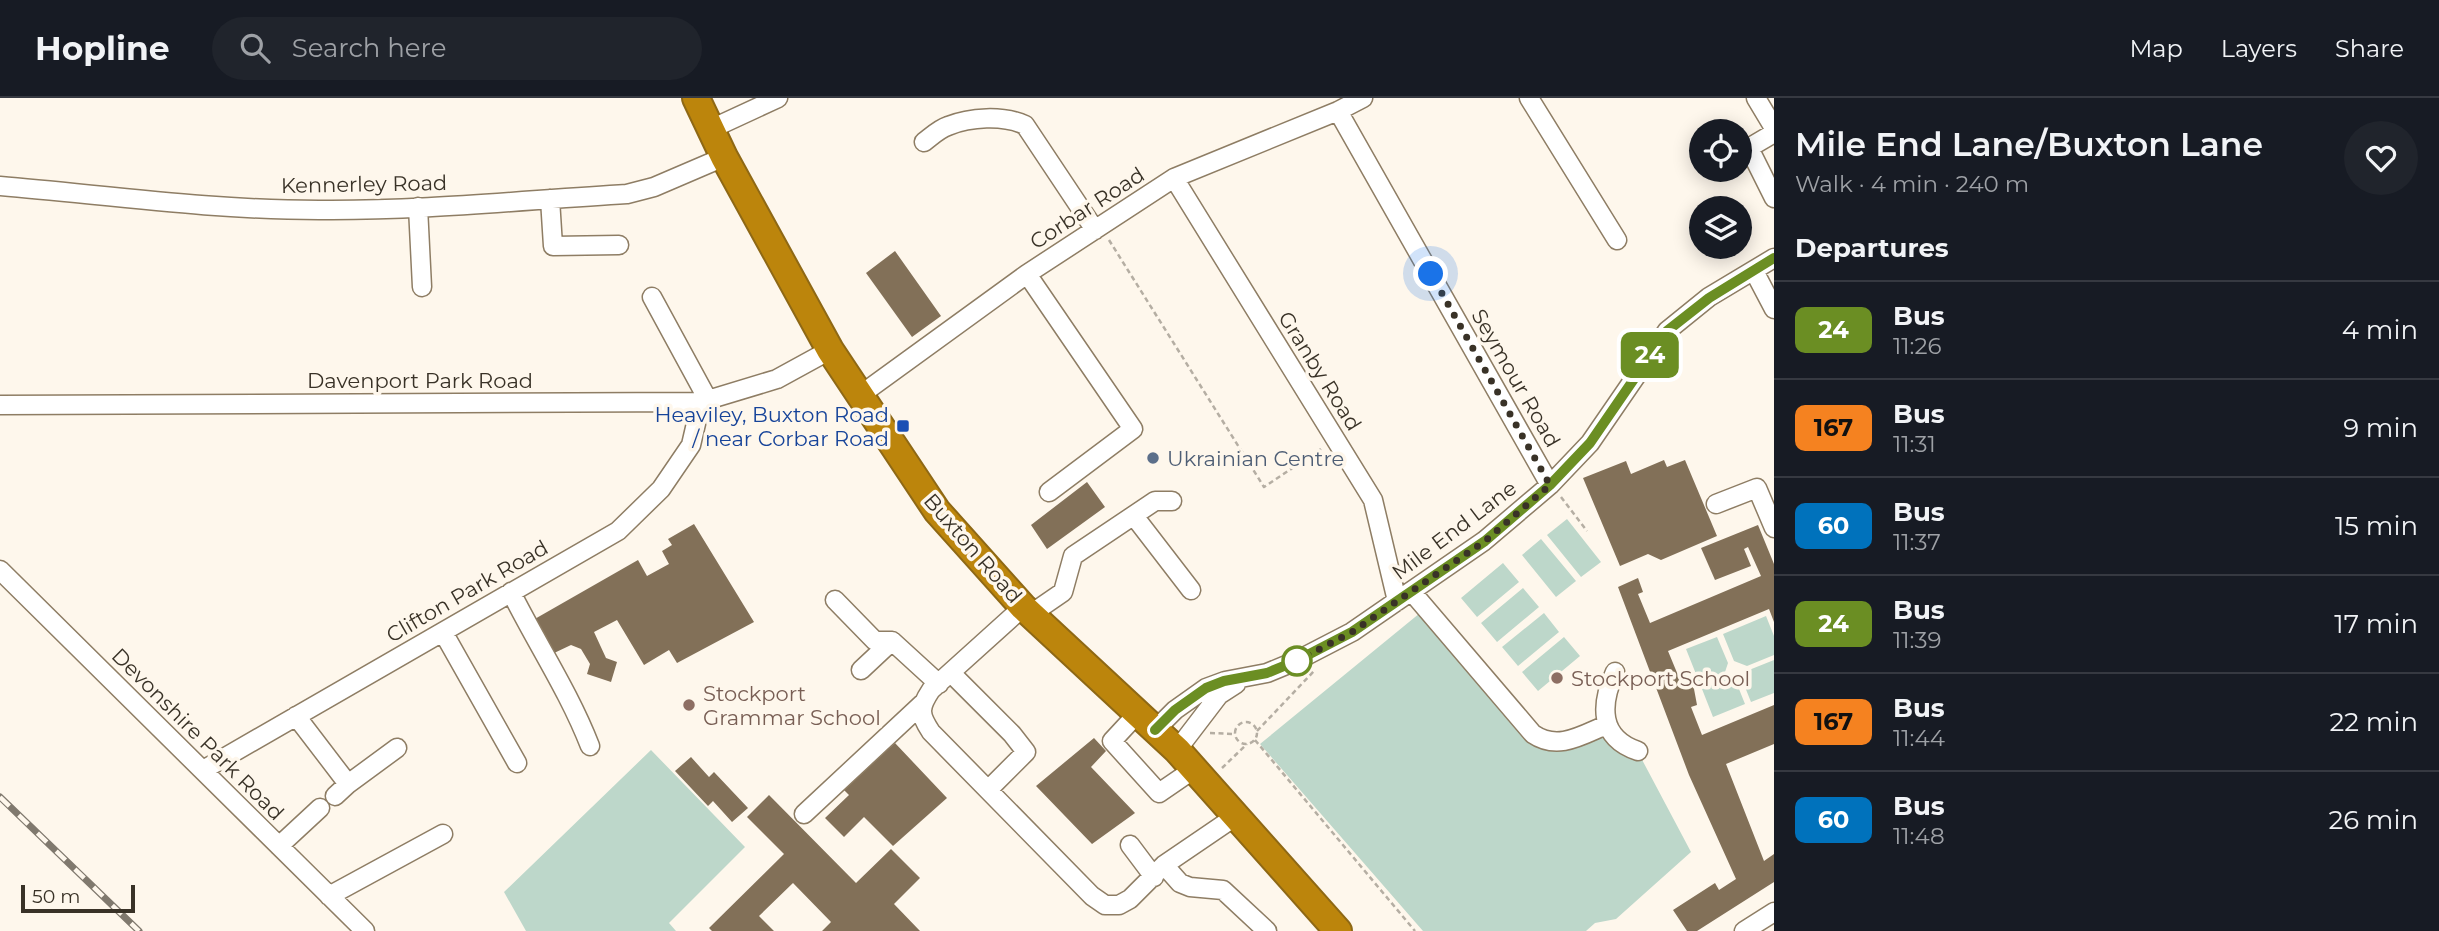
<!DOCTYPE html>
<html lang="en">
<head>
<meta charset="utf-8">
<style>
  :root { --surface:#171b24; --page:#20242c; --text:#f1f3f6; --muted:#9ea1a6; --line:#363941 }
  body { margin:0; font-family:Montserrat,sans-serif; background:var(--page); color:var(--text); height:100vh; display:flex; flex-direction:column; font-size:26px; white-space:nowrap }
  * { box-sizing:border-box; margin:0 }
  p { font-size:23px; color:var(--muted) }
  .icon { flex:none; width:38px; height:38px; fill:none; stroke:currentColor; stroke-width:2; stroke-linecap:round; stroke-linejoin:round }
  .map { position:relative; flex:1; overflow:hidden }
  .panel { display:flex; flex-direction:column; background:var(--surface); width:665px }
  .panel>* { flex:none }
  .badge { padding:0 14px; border-radius:10px; font-size:24px; line-height:46px }
  .buttons { position:absolute; left:1689px; top:21px; display:grid; gap:14px }
  .buttons a { display:grid; place-items:center; width:63px; height:63px; border-radius:50%; background:var(--surface); box-shadow:0 4px 18px #0003; font-size:35px }
  .scale { position:absolute; left:21px; bottom:18px; width:114px; box-sizing:border-box; padding-left:7px; border:4px solid #393227; border-top:0; font-size:19px; line-height:24px; white-space:nowrap; color:#393227; -webkit-text-stroke:5px #fef7ec; paint-order:stroke }
  .you { position:absolute; width:35px; height:35px; margin:-18px; border:5px solid #fff; border-radius:50%; background:#1a73e8; box-shadow:0 0 0 10px #1a73e833 }
  .map>.badge { position:absolute; translate:-50% -50%; box-shadow:0 0 0 4px #fff }
  h2 { padding:0 21px; font-size:26px; line-height:63px }
  .round { display:grid; place-items:center; flex:none; width:74px; height:74px; border-radius:37px; background:var(--page) }
  .head { display:flex; align-items:center; justify-content:space-between; height:119px; padding:0 21px }
  h1 { font-size:33px; font-weight:600; line-height:52px }
  ul { padding:0; list-style:none }
  li { display:flex; align-items:center; gap:21px; height:98px; padding:0 21px; border-top:2px solid var(--line) }
  li div { flex:1 }
  li b { display:block; font-size:26px }
  li em { font-style:normal }
  li .badge { min-width:77px; font-weight:700; text-align:center }
  header { display:flex; align-items:center; gap:42px; box-sizing:border-box; height:98px; padding:0 35px; background:var(--surface); border-bottom:2px solid var(--line) }
  header strong { font-size:33px }
  nav { display:flex; gap:38px; margin-inline-start:auto; font-size:24px }
  .search { width:490px; height:63px; background:var(--page); display:flex; align-items:center; gap:18px; box-sizing:border-box; padding:0 24px; border-radius:38px; color:var(--muted); font-size:26px }
  main { display:flex; flex:1; min-height:0 }
  .map>svg:first-child { display:block }
  .green { fill:#bdd7ca }
  .building { fill:#827058 }
  .lines { fill:none; stroke-linecap:round; stroke-linejoin:round }
  .minor-casing { stroke:#8e7d64; stroke-width:21 }
  .highway-casing { stroke:#8e6815; stroke-width:30 }
  .path { stroke:#b5aea3; stroke-width:2.5; stroke-dasharray:5 3.5; stroke-linecap:butt }
  .minor { stroke:#fff; stroke-width:18 }
  .highway { stroke:#bc850c; stroke-width:26 }
  .rail-casing { stroke:#80796e; stroke-width:7 }
  .rail { stroke:#fef7ec; stroke-width:4.5; stroke-dasharray:13; stroke-linecap:butt }
  .line-casing { stroke:#fff; stroke-width:16 }
  .line { stroke:#6b8e23; stroke-width:10 }
  .walk { stroke:#393227; stroke-width:7; stroke-dasharray:0 12.6 }
  .transit-dot { fill:#1a4fb4; stroke:#fef7ec; stroke-width:2.5 }
  .service-dot { fill:#5c6f8a; stroke:#fef7ec; stroke-width:2.5 }
  .stop-dot { fill:#fff; stroke:#6b8e23; stroke-width:3.5 }
  .education-dot { fill:#8d6e63; stroke:#fef7ec; stroke-width:2.5 }
  .labels { text-anchor:middle; dominant-baseline:central; stroke-width:7; stroke-linejoin:round; paint-order:stroke }
  .street-label { font-size:21px; fill:#393227; stroke:#fef7ec }
  .transit-label { font-size:21px; fill:#164399; stroke:#fef7ec; text-anchor:end }
  .service-label { font-size:21px; fill:#4e5e75; stroke:#fef7ec; text-anchor:start }
  .education-label { font-size:21px; fill:#785e54; stroke:#fef7ec; text-anchor:start }
</style>
</head>
<body>
<header>
<strong>Hopline</strong>
<div class="search"><svg class="icon" aria-label="search" viewBox="0 0 24 24"><circle cx="10" cy="10" r="6"/><path d="M15 15l6 6"/></svg>Search here</div>
<nav><a>Map</a><a>Layers</a><a>Share</a></nav>
</header>
<main>
<div class="map">
<svg width="1774" height="833" viewBox="0 0 1774 833">
  <rect width="100%" height="100%" fill="#fef7ec"/>
  <path class="green" d="M1567 421 1601 464 1581 479 1547 437Z
    M1541 441 1576 483 1556 499 1522 457Z
    M1503 465 1519 484 1477 519 1461 500Z
    M1523 490 1539 509 1497 544 1481 525Z
    M1420 515 1531 642 1604 635 1639 656 1691 754 1616 821 1595 825 1586 833H1423L1260 646Z
    M1544 515 1559 534 1518 568 1502 549Z
    M1766 518 1774 538V557L1747 568 1734 563 1723 536Z
    M1564 539 1580 558 1538 593 1522 574Z
    M1717 539 1728 565 1724 577 1700 586 1686 551Z
    M1774 562V595L1751 604 1743 584 1749 572Z
    M1725 582 1730 586H1737L1745 606 1713 619 1702 591Z
    M651 652 745 749 669 825 676 833H526L504 794Z"/>
  <path class="building" d="M895 153 941 218 912 239 866 175Z
    M1664 362 1667 369 1685 362 1717 438 1661 462 1648 456 1620 468 1583 380 1626 363 1631 376Z
    M1087 384 1105 409 1047 451 1031 427Z
    M694 426 754 524 677 565 669 552 644 567 617 522 594 534 606 560 617 564 611 584 587 576 590 566 581 551 571 547 552 556 533 522 638 462 647 478 669 466 662 453 672 447 668 441Z
    M1758 427 1774 466V524L1769 511 1668 553 1680 582 1686 580 1694 591 1697 607 1691 609 1702 637 1774 607V646L1726 666 1764 763 1774 756V784L1697 833H1687L1673 812 1715 785 1719 792 1736 781 1689 677 1618 489 1638 480 1643 494 1638 496 1650 525 1761 478 1748 449 1744 451 1751 468 1715 482 1701 450Z
    M1094 640 1106 653 1091 669 1135 715 1092 746 1036 688Z
    M895 645 947 700 893 748 864 719 844 739 825 720 849 697 843 691Z
    M691 659 709 679 714 674 748 710 732 724 713 703 708 708 675 673Z
    M769 697 856 785 891 751 920 780 894 806 920 833H822L831 824 793 785 759 818 774 833H712L709 830 784 756 747 719Z"/>
  <g class="lines">
    <defs>
      <path id="minor" d="M1529 0 1617 142
        M1756 0 1774 30
        M1338 13 1550 387
        M711 31 778 0
        M1774 35 1752 48V56L1774 100
        M924 44C932 38 939 31 948 28 970 19 1003 17 1025 27L1095 132
        M1174 80 1373 402 1397 503
        M0 88C106 97 212 112 319 112 421 113 525 102 627 96L654 89 724 59
        M550 101 553 148 619 147
        M418 109 422 189
        M1754 173 1774 211
        M1027 176 1133 331 1049 394
        M652 199 708 302
        M859 298 1027 176 1174 80 1338 13 1363 0
        M0 307 701 304 777 281 830 252
        M1716 406 1757 390 1774 430
        M1134 418 1191 492
        M0 472 365 833
        M1411 493 1533 636C1558 653 1582 637 1606 627
        M511 494C537 546 569 594 590 648
        M835 502 875 543H892L939 586
        M1023 509 931 592C919 610 919 616 931 634L1092 798 1105 807H1119L1130 801 1164 767 1236 718
        M1031 516 1063 494 1073 458 1155 403H1172
        M443 534 517 665
        M861 572 892 543
        M1615 574C1600 607 1599 640 1638 653
        M951 575 1012 636 1026 654 988 692
        M1138 615 1112 643 1159 695 1194 671
        M296 618 348 686 397 650
        M1155 632 1175 612 1206 590 1225 583 1267 575 1296 563 1352 534 1484 443 1550 387 1590 345 1667 233 1709 199 1774 160
        M1177 652 1219 597 1236 586
        M203 672 618 433 661 391 691 347 701 304
        M335 698 348 686
        M804 716 922 606
        M1130 747 1154 779
        M279 748 320 710
        M1164 767 1180 785 1190 789 1223 792 1267 833
        M329 798 443 736
        M1744 833 1774 814"/>
      <path id="highway" d="M696 0 724 59 830 252 937 413 1023 509 1177 652 1338 833"/>
    </defs>
    <use href="#minor" class="minor-casing"/>
    <use href="#highway" class="highway-casing"/>
    <path class="path" d="M1109 142 1264 389 1321 351
      M1561 399 1587 433
      M1235 635a11 11 0 1 1 22 0a11 11 0 1 1-22 0Z
      M1257 633 1315 572
      M1210 635 1235 636
      M1255 642 1415 833
      M1222 670 1247 646"/>
    <use href="#minor" class="minor"/>
    <use href="#highway" class="highway"/>
    <defs>
      <path id="rail" d="M0 699 139 833"/>
    </defs>
    <use href="#rail" class="rail-casing"/>
    <use href="#rail" class="rail"/>
  </g>
  <g class="lines">
    <defs>
      <path id="line" d="M1155 632 1175 612 1206 590 1224 583 1267 575 1296 563 1352 534 1485 443 1550 387 1590 345 1667 233 1709 200 1774 160"/>
    </defs>
    <use href="#line" class="line-casing"/>
    <use href="#line" class="line"/>
    <path class="walk" d="M1297 563 1352 534 1485 443 1550 387 1431 176"/>
  </g>
  <rect class="transit-dot" x="896" y="321" width="14" height="14" rx="3.5"/>
  <circle class="service-dot" cx="1153" cy="360" r="7"/>
  <circle class="stop-dot" cx="1297" cy="563" r="14"/>
  <g class="education-dot">
    <circle cx="1557" cy="580" r="7"/>
    <circle cx="689" cy="607" r="7"/>
  </g>
  <g class="labels">
    <g class="street-label">
      <text transform="translate(364 86) rotate(-1)">Kennerley Road</text>
      <text transform="translate(1087 110) rotate(-33)">Corbar Road</text>
      <text transform="translate(1320 273) rotate(58)">Granby Road</text>
      <text transform="translate(1516 280) rotate(60)">Seymour Road</text>
      <text x="420" y="282">Davenport Park Road</text>
      <text transform="translate(1454 432) rotate(-37)">Mile End Lane</text>
      <text transform="translate(973 450) rotate(49)">Buxton Road</text>
      <text transform="translate(467 493) rotate(-30)">Clifton Park Road</text>
      <text transform="translate(198 636) rotate(45)">Devonshire Park Road</text>
    </g>
    <g class="transit-label">
      <text x="889" y="316">Heaviley, Buxton Road<tspan x="889" dy="24">/ near Corbar Road</tspan></text>
    </g>
    <g class="service-label">
      <text x="1167" y="360">Ukrainian Centre</text>
    </g>
    <g class="education-label">
      <text x="1571" y="580">Stockport School</text>
      <text x="703" y="595">Stockport<tspan x="703" dy="24">Grammar School</tspan></text>
    </g>
  </g>
</svg>
<div class="buttons">
<a><svg class="icon" aria-label="locate" viewBox="0 0 24 24"><circle cx="12" cy="12" r="6"/><path d="M12 2v4M12 18v4M2 12h4M18 12h4"/></svg></a>
<a><svg class="icon" aria-label="layers" viewBox="0 0 24 24"><path d="M12 4l9 5-9 5-9-5zM3 14l9 5 9-5"/></svg></a>
</div>
<div class="scale">50 m</div>
<div class="you" style="left:1431px;top:176px"></div>
<b class="badge" style="left:1650px;top:257px;background:#6b8e23;color:#fff">24</b>
</div>
<section class="panel">
<div class="head"><div><h1>Mile End Lane/Buxton Lane</h1><p>Walk · 4 min · 240 m</p></div><a class="round"><svg class="icon" aria-label="heart" viewBox="0 0 24 24"><path d="M12 20l-8-8c-3-5 5-10 8-4 3-6 11-1 8 4z"/></svg></a></div>
<h2>Departures</h2>
<ul>
<li><span class="badge" style="background:#6b8e23;color:#fff">24</span><div><b>Bus</b><p>11:26</p></div><em>4 min</em></li>
<li><span class="badge" style="background:#f58220;color:#111">167</span><div><b>Bus</b><p>11:31</p></div><em>9 min</em></li>
<li><span class="badge" style="background:#0072bc;color:#fff">60</span><div><b>Bus</b><p>11:37</p></div><em>15 min</em></li>
<li><span class="badge" style="background:#6b8e23;color:#fff">24</span><div><b>Bus</b><p>11:39</p></div><em>17 min</em></li>
<li><span class="badge" style="background:#f58220;color:#111">167</span><div><b>Bus</b><p>11:44</p></div><em>22 min</em></li>
<li><span class="badge" style="background:#0072bc;color:#fff">60</span><div><b>Bus</b><p>11:48</p></div><em>26 min</em></li>
</ul>
</section>
</main>
</body>
</html>
